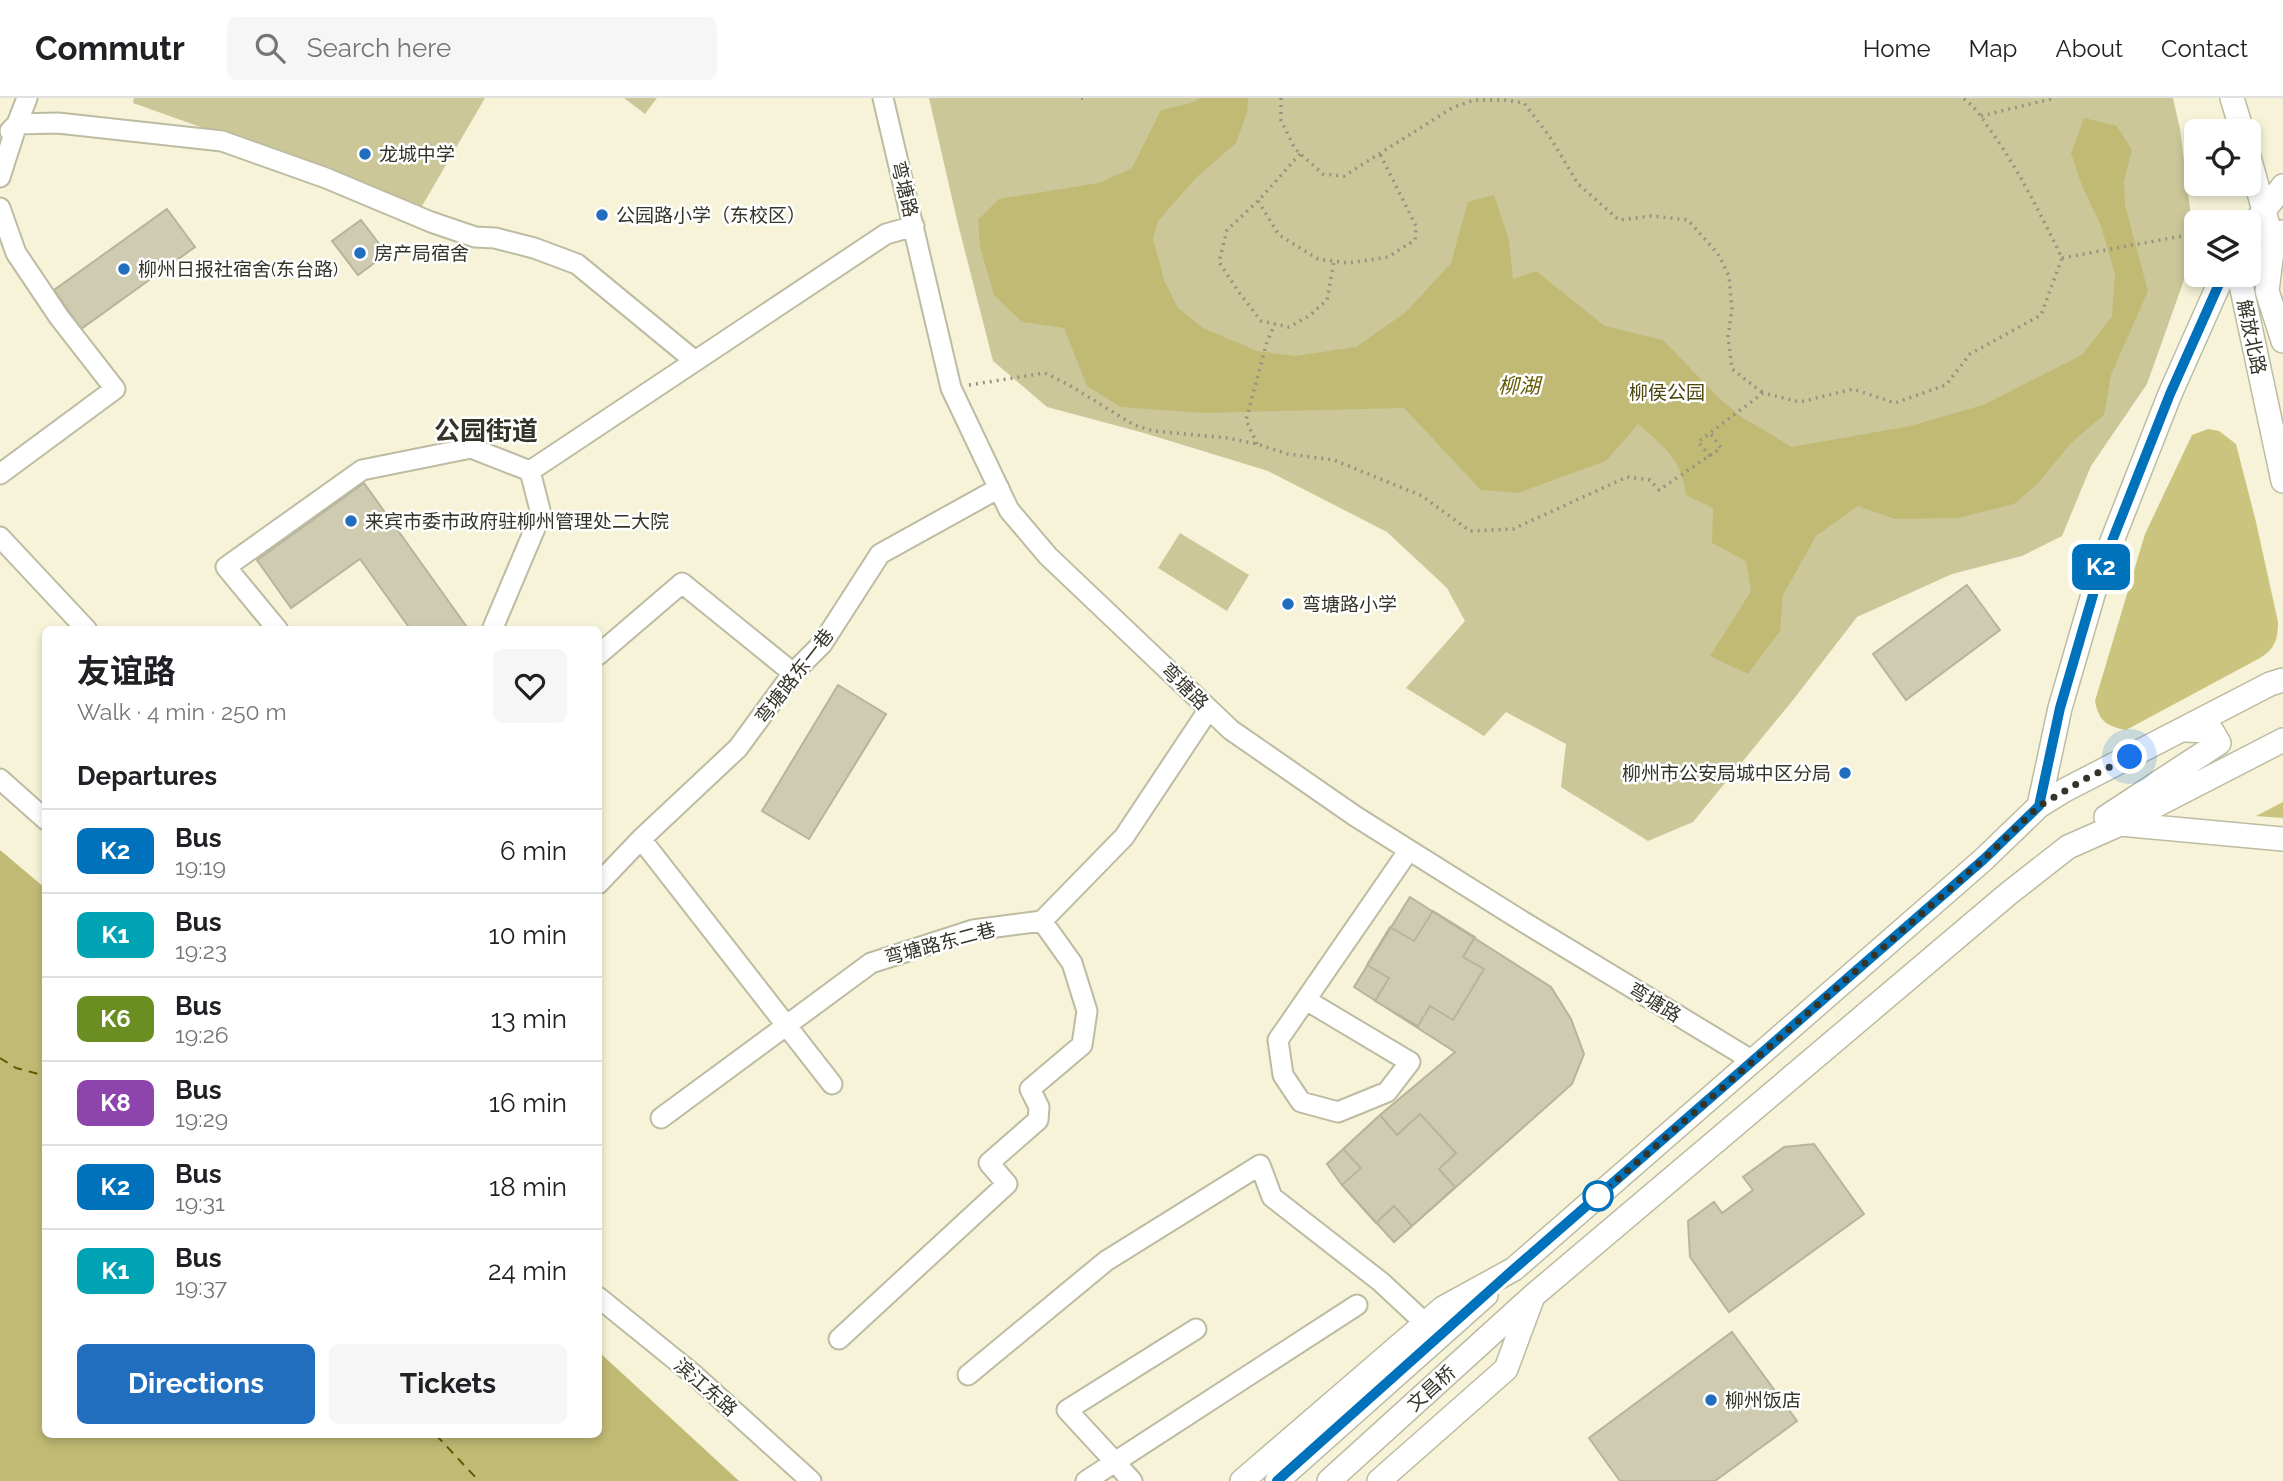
<!DOCTYPE html>
<html lang="en">
<head>
<meta charset="utf-8">
<style>
  :root { --surface:#fff; --page:#f6f6f6; --text:#202124; --muted:#757577; --line:#e0e0e0; --accent:#216ebe }
  body { margin:0; font-family:Raleway,"Noto Sans SC",sans-serif; background:var(--page); color:var(--text); height:100vh; display:flex; flex-direction:column; font-size:26px; white-space:nowrap }
  * { box-sizing:border-box; margin:0 }
  p { font-size:23px; color:var(--muted) }
  .icon { flex:none; width:38px; height:38px; fill:none; stroke:currentColor; stroke-width:2; stroke-linecap:round; stroke-linejoin:round }
  .map { position:relative; flex:1; overflow:hidden }
  .drawer { position:absolute; left:42px; top:528px; width:560px; height:812px; display:flex; flex-direction:column; background:var(--surface); border-radius:10px; box-shadow:0 4px 10px #0003 }
  .drawer>* { flex:none }
  .badge { padding:0 14px; border-radius:10px; font-size:24px; line-height:46px }
  .buttons { position:absolute; left:2184px; top:21px; display:grid; gap:14px }
  .buttons a { display:grid; place-items:center; width:77px; height:77px; border-radius:10px; background:var(--surface); box-shadow:0 4px 10px #0003; font-size:35px }
  .you { position:absolute; width:35px; height:35px; margin:-18px; border:5px solid #fff; border-radius:50%; background:#1a73e8; box-shadow:0 0 0 10px #1a73e833 }
  .map>.badge { position:absolute; translate:-50% -50%; box-shadow:0 0 0 4px #fff }
  h2 { padding:0 35px; font-size:26px; line-height:63px }
  .round { display:grid; place-items:center; flex:none; width:74px; height:74px; border-radius:10px; background:var(--page) }
  .head { display:flex; align-items:center; justify-content:space-between; height:119px; padding:0 35px }
  h1 { font-size:33px; font-weight:700; line-height:52px }
  .cta { display:flex; gap:14px; margin-top:auto; padding:14px 35px }
  .cta a { flex:1; height:80px; border-radius:10px; background:var(--accent); color:#fff; font-size:28px; font-weight:700; line-height:80px; text-align:center }
  .cta a+a { background:var(--page); color:var(--text) }
  ul { padding:0; list-style:none }
  li { display:flex; align-items:center; gap:21px; height:84px; padding:0 35px; border-top:2px solid var(--line) }
  li div { flex:1 }
  li b { display:block; font-size:26px }
  li em { font-style:normal }
  li .badge { min-width:77px; font-weight:700; text-align:center }
  header { display:flex; align-items:center; gap:42px; box-sizing:border-box; height:98px; padding:0 35px; background:var(--surface); border-bottom:2px solid var(--line) }
  header strong { font-size:33px }
  nav { display:flex; gap:38px; margin-inline-start:auto; font-size:24px }
  .search { width:490px; height:63px; background:var(--page); display:flex; align-items:center; gap:18px; box-sizing:border-box; padding:0 24px; border-radius:10px; color:var(--muted); font-size:26px }
  .map>svg:first-child { display:block }
  .green { fill:#cbc799 }
  .forest { fill:#cbc47f }
  .water { fill:#c1ba75 }
  .lines { fill:none; stroke-linecap:round; stroke-linejoin:round }
  .ferry { stroke:#615901; stroke-width:2; stroke-dasharray:9 7; stroke-linecap:butt }
  .building { fill:#cecbb1; stroke:#b6b49a; stroke-width:2 }
  .minor-casing { stroke:#bdbba1; stroke-width:23 }
  .major-casing { stroke:#bdbba1; stroke-width:26 }
  .path { stroke:#969481; stroke-width:3.5; stroke-dasharray:2 5; stroke-linecap:butt }
  .minor { stroke:#fff; stroke-width:19 }
  .major { stroke:#fff; stroke-width:23 }
  .line-casing { stroke:#fff; stroke-width:16 }
  .line { stroke:#0072bc; stroke-width:10 }
  .walk { stroke:#353429; stroke-width:7; stroke-dasharray:0 12.6 }
  .poi-dot { fill:#216ebe; stroke:#fff; stroke-width:2.5 }
  .stop-dot { fill:#fff; stroke:#0072bc; stroke-width:3.5 }
  .labels { text-anchor:middle; dominant-baseline:central; stroke-width:5; stroke-linejoin:round; paint-order:stroke }
  .poi-label { font-size:19px; fill:#353429; stroke:#fff; text-anchor:start }
  .street-label { font-size:19px; fill:#353429; stroke:#fff }
  .park-label { font-size:19px; fill:#4b450f; stroke:#fff }
  .water-label { font-size:21px; font-style:italic; fill:#615901; stroke:#fff }
  .district-label { font-size:26px; font-weight:bold; fill:#353429; stroke:#fff }
</style>
</head>
<body>
<header>
<strong>Commutr</strong>
<div class="search"><svg class="icon" aria-label="search" viewBox="0 0 24 24"><circle cx="10" cy="10" r="6"/><path d="M15 15l6 6"/></svg>Search here</div>
<nav><a>Home</a><a>Map</a><a>About</a><a>Contact</a></nav>
</header>
<div class="map">
<svg width="2283" height="1383" viewBox="0 0 2283 1383">
  <rect width="100%" height="100%" fill="#f6f3d8"/>
  <path class="green" d="M134 0H485L422 108 133 5Z
    M624 0H657L645 16Z
    M929 0H2173L2180 31 2195 151 2147 286 2091 368 2062 438 2022 458 1952 476 1857 519 1793 602 1693 724 1648 743 1561 689 1566 646 1506 614 1484 638 1406 590 1465 523 1447 490 1387 434 1268 373 1144 335 1047 309 993 263 957 122Z
    M1180 435 1249 477 1227 513 1158 470Z"/>
  <path class="forest" d="M2208 331 2219 333 2236 346 2256 424 2278 524C2278 541 2275 551 2260 560L2126 632C2106 628 2099 623 2095 603L2145 436 2192 337Z
    M2283 704V720L2256 718Z"/>
  <path class="water" d="M1201 0H1248L1247 15 1236 45 1198 78 1158 123 1153 140 1164 182 1178 210 1203 230 1257 253 1295 258 1356 249 1406 214 1451 165 1468 104 1494 97 1509 142 1513 181 1536 173 1605 228 1663 242 1718 299 1740 318 1792 349 1910 328 1983 307 2082 257 2112 218 2115 176 2101 128 2082 88 2071 55 2084 20 2117 28 2132 52 2124 83 2125 107 2148 193 2111 277 2104 317 2072 344 2039 384 2014 406 1958 420 1895 421 1858 408 1816 438 1783 497 1780 533 1748 576 1710 558 1751 493 1746 463 1712 445 1713 410 1686 397C1681 360 1665 350 1638 326L1606 363 1518 395 1481 392 1404 310 1205 315 1121 309 1087 288 1064 230 1022 224 994 197 980 149 978 122 999 101 1099 85 1132 70 1161 12 1191 5Z
    M0 752 45 790 46 1337H598L599 1254 739 1383H0Z"/>
  <g class="lines">
    <path class="ferry" d="M0 960 16 970 46 978
      M436 1337 479 1383"/>
  </g>
  <path class="building" d="M167 111 195 149 81 231 54 192Z
    M361 122 380 147 377 163 358 177 332 143Z
    M364 385 469 532H411L360 461 291 510 257 462Z
    M1967 487 2000 532 1906 602 1873 556Z
    M838 587 886 616 809 741 762 713Z
    M1410 799 1551 889 1571 921 1584 956 1572 986 1394 1144 1342 1087 1327 1066 1380 1017 1455 954 1354 889Z
    M1433 813 1475 839 1463 859 1484 871 1453 922 1430 908 1418 928 1375 903 1389 880 1367 867 1390 829 1414 843Z
    M1420 1016 1456 1055 1439 1071 1455 1089 1412 1128 1394 1108 1376 1125 1342 1087 1361 1070 1343 1051 1380 1017 1397 1037Z
    M1814 1046 1864 1116 1729 1214 1690 1159 1688 1123 1714 1104 1722 1115 1753 1092 1743 1079 1784 1049Z
    M1732 1234 1797 1323 1715 1383H1620L1589 1340Z"/>
  <g class="lines">
    <defs>
      <path id="minor" d="M883 0 951 290 1009 412 1048 458 1231 632 1355 718 1409 752 1522 823 1753 963
        M10 33 17 26 27 0
        M0 79 17 26 58 25 222 43 326 80 431 124 475 139 495 140 534 150 577 166 695 263
        M0 110 16 155 59 219 115 291 0 376
        M530 373 886 136 914 128
        M0 439 87 532
        M278 532 226 469 362 372 471 350 530 373
        M492 532 541 416 530 373
        M598 557 682 485 793 575
        M0 681 46 722
        M641 741 832 986
        M598 786 641 741 738 650 793 575 822 546 880 456 999 390
        M1306 902 1410 964 1387 994 1338 1014 1301 1004 1283 977 1278 942 1409 752
        M661 1020 871 865 973 832 1042 823 1124 739 1209 611
        M598 1199 693 1276 811 1383
        M839 1241 1007 1086 989 1065 1038 1022 1039 1009 1030 991 1082 947 1087 913 1072 865 1042 823
        M968 1277 1106 1163 1260 1067 1272 1099 1381 1184 1425 1225
        M1086 1383 1115 1364 1067 1312 1196 1231
        M1132 1383 1115 1364 1357 1207"/>
      <path id="major" d="M2232 0 2242 33
        M2249 59 2273 145
        M2249 132 2283 88
        M2283 134 2273 145 2267 193 2283 243
        M2239 177 2283 383
        M2039 708 2060 610 2099 476 2170 296 2223 177
        M2106 719 2219 645 2212 633 2185 632
        M2120 726 2283 741
        M1242 1383 1443 1210 1514 1171 1983 762 2039 708 2065 692 2270 586 2283 582
        M1277 1383 1486 1197
        M1329 1383 1533 1198 2008 796 2068 749 2120 726 2283 642
        M1379 1383 1506 1271 1532 1201"/>
    </defs>
    <use href="#minor" class="minor-casing"/>
    <use href="#major" class="major-casing"/>
    <path class="path" d="M1081 0H1087
      M1281 0V22L1295 51 1323 76 1344 78 1452 10 1474 2H1504L1524 5 1550 39 1578 86 1619 122 1651 118 1688 122 1718 156 1729 178 1732 211 1728 239 1732 271 1763 295
      M1981 18 2055 0
      M1300 56 1258 103 1227 132 1219 164 1238 193 1261 223 1289 229 1309 218 1327 202 1334 163
      M1258 103 1279 137 1318 161 1348 165 1388 159 1415 142 1416 128 1380 56
      M2062 160 2193 136 2196 138
      M969 287 1045 275 1069 287 1134 327 1154 333 1228 340 1257 346 1288 356 1334 362 1422 398 1470 433 1513 431 1627 379 1650 382 1659 392 1721 350 1710 335
      M1257 346 1246 322 1267 244 1275 226
      M1710 358 1698 344 1763 295 1800 304 1853 291 1895 305 1946 287 1970 256 2041 217 2062 160C2040 115 2018 70 1988 29 1981 18 1974 8 1963 0"/>
    <use href="#minor" class="minor"/>
    <use href="#major" class="major"/>
  </g>
  <g class="lines">
    <defs>
      <path id="line" d="M1277 1383 1514 1171 1983 762 2039 708 2060 610 2099 476 2170 296 2223 177"/>
    </defs>
    <use href="#line" class="line-casing"/>
    <use href="#line" class="line"/>
    <path class="walk" d="M1598 1098 1594 1102 1983 762 2039 708 2087 680 2130 659"/>
  </g>
  <g class="poi-dot">
    <circle cx="365" cy="56" r="7"/>
    <circle cx="602" cy="117" r="7"/>
    <circle cx="360" cy="155" r="7"/>
    <circle cx="124" cy="171" r="7"/>
    <circle cx="351" cy="423" r="7"/>
    <circle cx="1288" cy="506" r="7"/>
    <circle cx="1845" cy="675" r="7"/>
    <circle cx="1711" cy="1302" r="7"/>
  </g>
  <circle class="stop-dot" cx="1598" cy="1098" r="14"/>
  <g class="labels">
    <g class="poi-label">
      <text x="379" y="56">龙城中学</text>
      <text x="616" y="117">公园路小学（东校区）</text>
      <text x="374" y="155">房产局宿舍</text>
      <text x="138" y="171">柳州日报社宿舍(东台路)</text>
      <text x="365" y="423">来宾市委市政府驻柳州管理处二大院</text>
      <text x="1302" y="506">弯塘路小学</text>
      <text x="1831" y="675" text-anchor="end">柳州市公安局城中区分局</text>
      <text x="1725" y="1302">柳州饭店</text>
    </g>
    <g class="street-label">
      <text transform="translate(905 91) rotate(76)">弯塘路</text>
      <text transform="translate(2252 239) rotate(78)">解放北路</text>
      <text transform="translate(794 578) rotate(-52)">弯塘路东一巷</text>
      <text transform="translate(1185 588) rotate(44)">弯塘路</text>
      <text transform="translate(940 845) rotate(-15)">弯塘路东二巷</text>
      <text transform="translate(1655 904) rotate(31)">弯塘路</text>
      <text transform="translate(706 1289) rotate(41)">滨江东路</text>
      <text transform="translate(1431 1290) rotate(-42)">文昌桥</text>
    </g>
    <g class="park-label">
      <text x="1667" y="294">柳侯公园</text>
    </g>
    <g class="water-label">
      <text x="1519" y="287">柳湖</text>
    </g>
    <g class="district-label">
      <text x="486" y="333">公园街道</text>
    </g>
  </g>
</svg>
<div class="buttons">
<a><svg class="icon" aria-label="locate" viewBox="0 0 24 24"><circle cx="12" cy="12" r="6"/><path d="M12 2v4M12 18v4M2 12h4M18 12h4"/></svg></a>
<a><svg class="icon" aria-label="layers" viewBox="0 0 24 24"><path d="M12 4l9 5-9 5-9-5zM3 14l9 5 9-5"/></svg></a>
</div>
<div class="you" style="left:2130px;top:659px"></div>
<b class="badge" style="left:2101px;top:469px;background:#0072bc;color:#fff">K2</b>
<section class="drawer">
<div class="head"><div><h1>友谊路</h1><p>Walk · 4 min · 250 m</p></div><a class="round"><svg class="icon" aria-label="heart" viewBox="0 0 24 24"><path d="M12 20l-8-8c-3-5 5-10 8-4 3-6 11-1 8 4z"/></svg></a></div>
<h2>Departures</h2>
<ul>
<li><span class="badge" style="background:#0072bc;color:#fff">K2</span><div><b>Bus</b><p>19:19</p></div><em>6 min</em></li>
<li><span class="badge" style="background:#00a3b4;color:#fff">K1</span><div><b>Bus</b><p>19:23</p></div><em>10 min</em></li>
<li><span class="badge" style="background:#6b8e23;color:#fff">K6</span><div><b>Bus</b><p>19:26</p></div><em>13 min</em></li>
<li><span class="badge" style="background:#8e44ad;color:#fff">K8</span><div><b>Bus</b><p>19:29</p></div><em>16 min</em></li>
<li><span class="badge" style="background:#0072bc;color:#fff">K2</span><div><b>Bus</b><p>19:31</p></div><em>18 min</em></li>
<li><span class="badge" style="background:#00a3b4;color:#fff">K1</span><div><b>Bus</b><p>19:37</p></div><em>24 min</em></li>
</ul>
<div class="cta"><a>Directions</a><a>Tickets</a></div>
</section>
</div>
</body>
</html>
